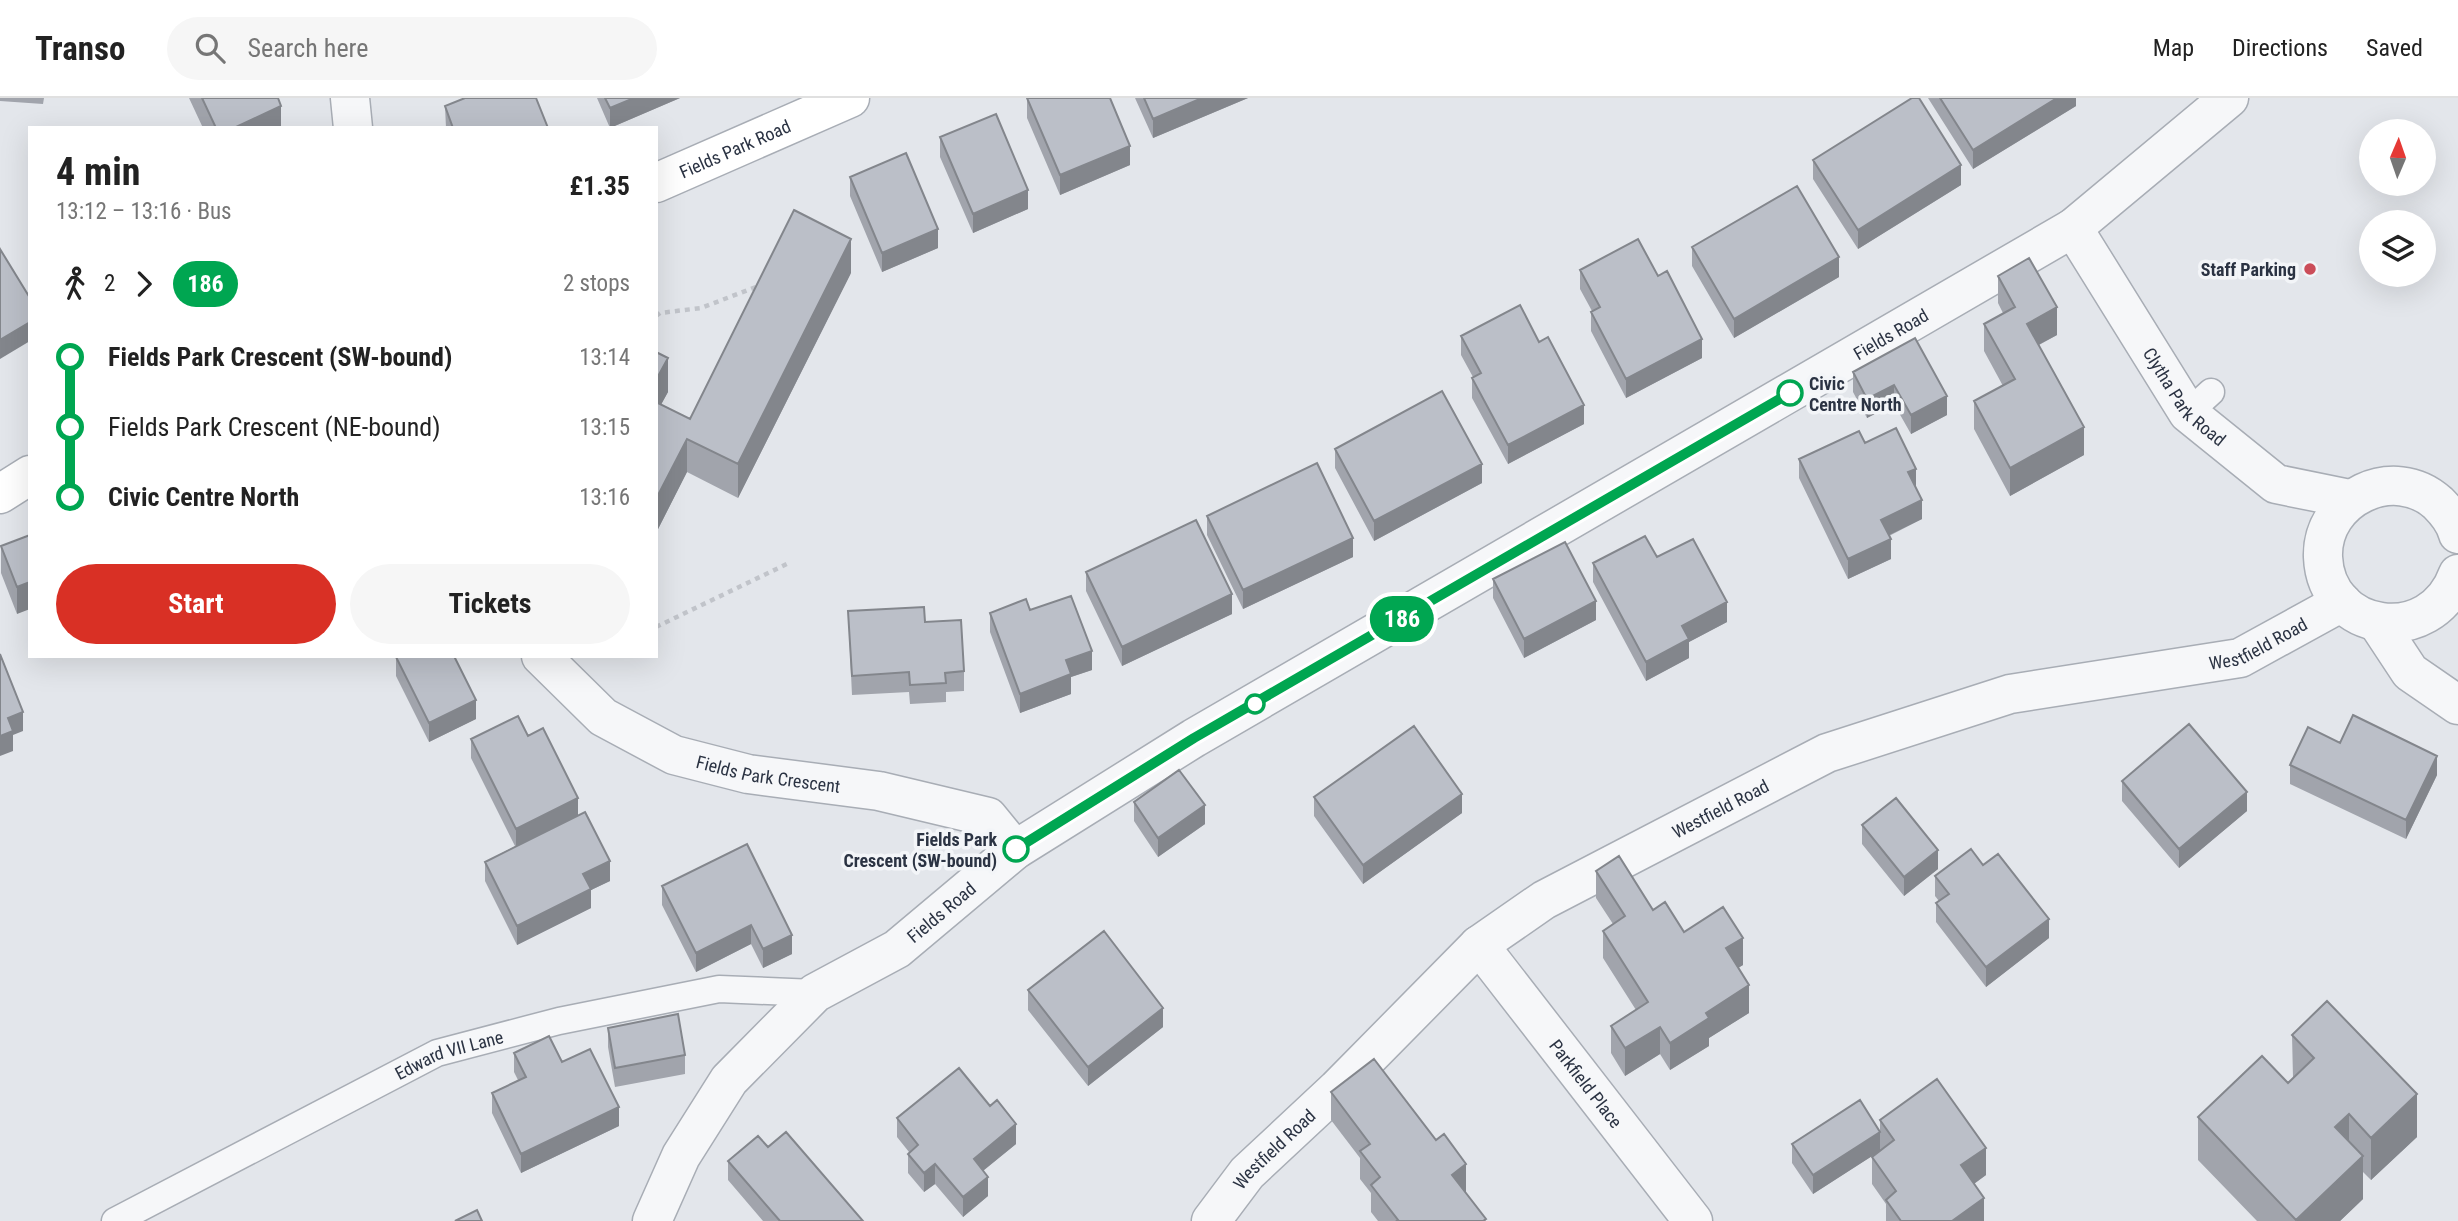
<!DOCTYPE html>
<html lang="en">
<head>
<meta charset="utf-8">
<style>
  :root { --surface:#fff; --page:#f6f6f6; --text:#222; --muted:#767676; --line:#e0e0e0; --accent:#d93025 }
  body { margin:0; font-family:"Roboto Condensed",sans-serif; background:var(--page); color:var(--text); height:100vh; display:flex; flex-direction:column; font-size:26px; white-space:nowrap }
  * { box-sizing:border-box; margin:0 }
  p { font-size:23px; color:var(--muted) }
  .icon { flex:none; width:38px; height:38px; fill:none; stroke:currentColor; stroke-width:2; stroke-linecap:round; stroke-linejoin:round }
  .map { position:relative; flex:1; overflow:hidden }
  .side { position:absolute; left:28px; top:28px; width:630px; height:532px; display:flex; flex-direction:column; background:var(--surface); border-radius:0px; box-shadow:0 7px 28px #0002 }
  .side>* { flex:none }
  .badge { padding:0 14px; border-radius:23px; font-size:24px; line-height:46px }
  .needle { width:46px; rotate:2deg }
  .fabs { position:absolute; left:2359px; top:21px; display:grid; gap:14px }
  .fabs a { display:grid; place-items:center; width:77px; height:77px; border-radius:50%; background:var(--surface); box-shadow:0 7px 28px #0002; font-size:35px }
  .map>.badge { position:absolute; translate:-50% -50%; box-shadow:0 0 0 4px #fff }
  .legs { display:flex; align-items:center; gap:10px; height:77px; padding:0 28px; font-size:23px }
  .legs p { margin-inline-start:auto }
  .headline { display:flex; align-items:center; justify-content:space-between; height:119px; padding:0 28px }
  h1 { font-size:38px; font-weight:700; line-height:52px }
  .action { display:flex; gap:14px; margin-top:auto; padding:14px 28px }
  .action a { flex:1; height:80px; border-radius:42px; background:var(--accent); color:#fff; font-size:28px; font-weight:700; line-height:80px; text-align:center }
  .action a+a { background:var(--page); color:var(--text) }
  ul { padding:0 28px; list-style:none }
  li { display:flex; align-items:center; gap:24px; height:70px; font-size:26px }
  li i { display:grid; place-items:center; width:10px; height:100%; margin:0 9px; background:currentColor }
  li i::after { content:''; width:18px; height:18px; margin:-9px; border:5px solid; border-radius:50%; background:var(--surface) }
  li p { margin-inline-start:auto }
  li:first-child i { background:linear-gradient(#0000 50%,currentColor 0) }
  li:last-child i { background:linear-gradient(currentColor 50%,#0000 0) }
  header { display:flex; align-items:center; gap:42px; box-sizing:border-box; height:98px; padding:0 35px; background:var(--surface); border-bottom:2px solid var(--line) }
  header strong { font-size:33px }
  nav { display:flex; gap:38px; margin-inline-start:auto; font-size:24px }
  .search { width:490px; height:63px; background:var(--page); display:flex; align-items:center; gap:18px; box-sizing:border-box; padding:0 24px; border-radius:38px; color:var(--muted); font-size:26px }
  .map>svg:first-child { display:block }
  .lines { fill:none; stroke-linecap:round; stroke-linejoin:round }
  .lane-casing { stroke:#a8adb5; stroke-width:29 }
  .street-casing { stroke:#a8adb5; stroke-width:41 }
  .secondary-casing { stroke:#a8adb5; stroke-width:41 }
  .path { stroke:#c1c4ca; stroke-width:4.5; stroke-dasharray:5 5; stroke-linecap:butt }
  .lane { stroke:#f6f7f9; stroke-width:26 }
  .street { stroke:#f6f7f9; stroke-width:38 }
  .secondary { stroke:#fff; stroke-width:38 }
  .wall { fill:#a1a4ac }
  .shaded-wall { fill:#83868c }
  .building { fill:#bbbfc8; stroke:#83868c; stroke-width:2 }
  .line-1-casing { stroke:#fff; stroke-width:16 }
  .line-1 { stroke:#00a651; stroke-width:10 }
  .poi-dot { fill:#cb4d59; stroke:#f3f5f8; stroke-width:2.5 }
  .stop-1-dot { fill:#fff; stroke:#00a651; stroke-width:3.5 }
  .labels { text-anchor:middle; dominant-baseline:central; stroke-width:7; stroke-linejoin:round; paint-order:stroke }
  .street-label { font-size:18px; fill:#2b3343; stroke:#f3f5f8 }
  .poi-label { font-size:18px; font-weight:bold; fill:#2b3343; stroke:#f3f5f8; text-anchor:end }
  .stop-label { font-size:18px; font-weight:bold; fill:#2b3343; stroke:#f3f5f8; text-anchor:start }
</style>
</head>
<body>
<header>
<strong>Transo</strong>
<div class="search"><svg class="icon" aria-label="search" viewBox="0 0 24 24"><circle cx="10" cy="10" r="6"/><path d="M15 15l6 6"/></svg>Search here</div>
<nav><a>Map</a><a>Directions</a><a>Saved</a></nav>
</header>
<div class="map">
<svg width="2458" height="1123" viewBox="0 0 2458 1123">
  <rect width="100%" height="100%" fill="#e3e6eb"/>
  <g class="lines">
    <defs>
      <g id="lane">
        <path d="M2188 315 2211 294"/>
        <path id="s1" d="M115 1123 437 955 559 923 719 891 815 895"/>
      </g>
      <g id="street">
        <path d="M350 0 353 30"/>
        <path id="s2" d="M2073 130 2188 315 2276 386 2350 401"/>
        <path d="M2458 436C2455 424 2447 414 2438 405 2394 365 2321 400 2323 459 2326 535 2431 551 2458 476"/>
        <path d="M2377 524 2410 574 2458 607"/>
        <path id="s3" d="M541 558 603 619 674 657 748 676 879 693 988 719 1015 752"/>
        <path id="s4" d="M1479 847 1693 1123"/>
        <path id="s5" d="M652 1123 681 1058 729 982 815 895 897 851 1015 752 1194 640 2073 130 2229 0"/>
        <path id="s6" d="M1211 1123 1247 1075 1337 991 1479 847 1544 802 1827 655 2010 596 2240 560 2342 504"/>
      </g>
      <g id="secondary">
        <path id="s7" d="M656 85 850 0"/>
        <path d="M0 396 30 377"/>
      </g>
    </defs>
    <use href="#lane" class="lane-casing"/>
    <use href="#street" class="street-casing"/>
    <use href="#secondary" class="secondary-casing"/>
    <path class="path" d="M656 218 660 215 701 210 761 187
      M656 529 791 464"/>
    <use href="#lane" class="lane"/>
    <use href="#street" class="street"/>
    <use href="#secondary" class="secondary"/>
  </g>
  <path class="wall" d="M0 0H44L43 6 0 3Z
    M189 0H278L281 30H203Z
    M597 0H680L610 30Z
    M1027 0 1130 67 1060 97 1027 20Z
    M1135 0H1248L1153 40Z
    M1928 0H2076V8L1973 71Z
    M445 8 548 30H446Z
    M940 39 1028 111 973 135 940 59Z
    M1813 62 1961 87 1858 151 1813 81Z
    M850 79 938 150 882 174 850 98Z
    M1692 149 1839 179 1734 240 1692 168Z
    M1580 172 1702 260 1626 300 1591 233V214L1592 213 1580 191Z
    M851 175 738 400 687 374 656 435V254L668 294 661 306 690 321Z
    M1998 178 2057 237 2039 247 2084 357 2010 398 1974 331V303L2003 288 1984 253V226L2003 215 1998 205Z
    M1461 238 1539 244 1584 326 1508 366 1472 300V280L1473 279 1461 257Z
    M1915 240 1947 317 1911 336 1894 306 1867 320 1853 294V274Z
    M1865 345 1916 390 1922 421 1889 438 1891 461 1848 481 1799 380V361Z
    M1335 351 1482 385 1374 443 1335 370Z
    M1207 418 1353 459 1243 511 1207 437Z
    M30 437 17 516 1 475V448Z
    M1657 459 1727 524 1689 544V560L1646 583 1593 484V465Z
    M1086 474 1232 516 1122 568 1086 493Z
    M1493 481 1596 522 1524 560 1493 500Z
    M1030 512 1092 572 1071 579V596L1020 615 990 534V515Z
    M848 513 925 524 964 573V593L946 594V604L910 606 909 594 852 597Z
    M396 559 476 621 429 644 396 578Z
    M471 641 578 717 610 783 591 792V810L517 847 485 783V764L515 748 471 660Z
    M2340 645 2437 677 2406 741 2290 686V667Z
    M2122 683 2247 713 2179 770 2122 703Z
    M1314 699 1462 715 1363 786 1314 718Z
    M1134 704 1205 726 1158 759 1134 723Z
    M1862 727 1938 771 1904 798 1862 746Z
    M747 746 792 856 763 870 751 846 696 874 662 807V788Z
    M1983 767 2049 840 1986 889 1936 824V805L1939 803 1935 798V778Z
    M1596 773 1684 834 1743 867 1738 870 1749 915 1709 940V948L1670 972 1660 956 1625 978 1611 955V928L1636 912 1603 860V833L1613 826 1596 800Z
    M1028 892 1163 929 1088 988 1028 912Z
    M608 930 685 957V976L615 989 608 949Z
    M2292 937 2417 1039 2371 1082 2363 1074V1101L2340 1123H2257L2198 1062V1019L2288 985 2293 980Z
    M514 955 562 964 619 1028 521 1075 492 1015V995L518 982 514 974Z
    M1331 994 1466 1094H1465L1486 1123H1378L1371 1114V1095L1360 1081V1060L1331 1022Z
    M897 1020 1016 1046 983 1073 988 1098 963 1119 935 1086 924 1094 908 1075V1056L909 1054 897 1039Z
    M1880 1022 1986 1077 1974 1086 1984 1123H1886V1106L1872 1086V1059L1875 1056 1813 1096 1792 1065V1046L1880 1033Z
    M768 1049 863 1123H763L728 1082V1063Z"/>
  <path class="shaded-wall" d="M634 0H680L610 30V10Z
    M1202 0H1248L1153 40V21Z
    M2057 0H2076V8L1973 71V52Z
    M281 8V30H234Z
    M1130 48V67L1060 97V77Z
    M1961 67V87L1858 151V132Z
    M1028 92V111L973 135V116Z
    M938 131V150L882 174V155Z
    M851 141V175L738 400V366Z
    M1839 159V179L1734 240V221Z
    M2057 209V237L2027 253V226Z
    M30 224V243L0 261V242Z
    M1702 241V260L1626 300V281Z
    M668 260V294L656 316V282Z
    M1894 287V306L1867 320V301Z
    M1947 298V317L1911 336V317Z
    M1584 307V326L1508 366V347Z
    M2084 329V357L2010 398V370Z
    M687 341V374L656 435V401Z
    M1482 366V385L1374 443V423Z
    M1916 371V390L1908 374Z
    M1922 402V421L1881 441V422Z
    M1353 440V459L1243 511V492Z
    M1891 441V461L1848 481V461Z
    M30 484V511L17 516V489Z
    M1232 496V516L1122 568V549Z
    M1596 503V522L1524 560V541Z
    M1727 504V524L1689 544V560L1646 583V564L1682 528Z
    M1092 553V572L1071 579V596L1020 615V596L1066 562Z
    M476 602V621L429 644V625Z
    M23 614V633L13 637V653L0 658V638L8 620Z
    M2437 658V677L2406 741V722Z
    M2247 694V713L2179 770V751Z
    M1462 696V715L1363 786V767Z
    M578 700V720L516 750V731Z
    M1205 707V726L1158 759V740Z
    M1938 752V771L1904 798V779Z
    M610 763V783L591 792V810L517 847V828L583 776Z
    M2049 821V840L1986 889V869Z
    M751 827V846L696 874V855Z
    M792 837V856L763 870V851Z
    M1743 840V867L1726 877V850Z
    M1749 887V915L1709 940V948L1670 972V945L1706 915Z
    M1163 910V929L1088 988V969Z
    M1660 929V956L1625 978V950Z
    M2417 996V1039L2371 1082V1040Z
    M619 1009V1028L521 1075V1056Z
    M2349 1016V1059L2335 1029Z
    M1016 1026V1046L974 1080V1061Z
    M1880 1034V1053L1813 1096V1077Z
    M1986 1050V1077L1961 1095V1067Z
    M2363 1058V1101L2340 1123H2296Z
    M935 1066V1086L924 1094V1075Z
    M1466 1066V1094L1452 1105V1077Z
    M988 1079V1098L963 1119V1099Z
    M1984 1100V1123H1952Z"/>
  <path class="building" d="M202 0H278L281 8 234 30H216Z
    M465 0H536L548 30H453L445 8Z
    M605 0H634L610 10Z
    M1027 0H1110L1130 48 1060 77Z
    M1144 0H1202L1153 21Z
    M1912 0H1919L1961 67 1858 132 1813 62Z
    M1940 0H2057L1973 52Z
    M996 16 1028 92 973 116 940 39Z
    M906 55 938 131 882 155 850 79Z
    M1797 88 1839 159 1734 221 1692 149Z
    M794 112 851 141 738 366 687 341 656 401V304L690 321Z
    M1638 141 1658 178 1667 173 1702 241 1626 281 1591 214 1600 209 1580 172Z
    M0 151 30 200V224L0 242Z
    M2029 160 2057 209 2027 226 2084 329 2010 370 1974 303 2015 281 1984 226 2015 209 1998 178Z
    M1520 207 1539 244 1548 239 1584 307 1508 347 1472 280 1481 275 1461 238Z
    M1915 240 1947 298 1911 317 1894 287 1867 301 1853 274Z
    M656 254 668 260 656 282Z
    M1442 293 1482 366 1374 423 1335 351Z
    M1896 330 1916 371 1908 374 1922 402 1881 422 1891 441 1848 461 1799 361 1859 333 1865 345Z
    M1317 365 1353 440 1243 492 1207 418Z
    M1196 422 1232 496 1122 549 1086 474Z
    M30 437V484L17 489 1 448Z
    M1645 438 1657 459 1693 441 1727 504 1682 528 1689 541 1646 564 1593 465Z
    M1565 444 1596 503 1524 541 1493 481Z
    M1071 498 1092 553 1066 562 1071 576 1020 596 990 515 1026 501 1030 512Z
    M924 509 925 524 961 522 964 573 945 575 946 585 910 587 909 574 852 578 848 513Z
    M0 556 23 614 8 620 13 633 0 638Z
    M398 558H454L476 602 429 625 396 559Z
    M2353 617 2437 658 2406 722 2290 667 2308 629 2340 645Z
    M518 618 528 638 543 630 578 700 516 731 471 641Z
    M2189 626 2247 694 2179 751 2122 683Z
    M1414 628 1462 696 1363 767 1314 699Z
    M1179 672 1205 707 1158 740 1134 704Z
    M1896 700 1938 752 1904 779 1862 727Z
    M585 714 610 763 583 776 591 791 517 828 485 764Z
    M747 746 792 837 763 851 751 827 696 855 662 788Z
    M1971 751 1983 767 1998 756 2049 821 1986 869 1936 805 1949 796 1935 778Z
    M1619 758 1653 812 1665 804 1684 834 1723 809 1743 840 1726 850 1749 887 1706 915 1709 920 1670 945 1660 929 1625 950 1611 928 1648 904 1603 833 1625 818 1596 773Z
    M1104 833 1163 910 1088 969 1028 892Z
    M2327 903 2417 996 2371 1040 2349 1016 2335 1029 2363 1058 2296 1122 2198 1019 2262 958 2288 985 2314 960 2292 937Z
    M678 916 685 957 615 970 608 930Z
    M549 938 562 964 590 951 619 1009 521 1056 492 995 526 979 514 955Z
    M1374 961 1436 1042 1444 1036 1466 1066 1452 1077 1486 1121 1483 1123H1396L1398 1122 1371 1087 1380 1079 1360 1053 1370 1046 1331 994Z
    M959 970 990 1008 997 1002 1016 1026 974 1061 988 1079 963 1099 935 1066 924 1075 908 1056 918 1047 897 1020Z
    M1937 981 1986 1050 1961 1067 1984 1100 1952 1123H1901L1886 1102 1896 1093 1872 1059 1894 1042 1880 1022Z
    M1860 1002 1880 1034 1813 1077 1792 1046Z
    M786 1034 863 1123H780L728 1063 758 1038 768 1049Z
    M477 1112 482 1123H455Z"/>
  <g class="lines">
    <defs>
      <path id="line-1" d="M1016 751 1194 640 1790 295"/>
    </defs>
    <use href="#line-1" class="line-1-casing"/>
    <use href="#line-1" class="line-1"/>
  </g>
  <circle class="poi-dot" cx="2310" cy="171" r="7"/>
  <g class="stop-1-dot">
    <circle cx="1790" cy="295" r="12"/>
    <circle cx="1255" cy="606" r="9"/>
    <circle cx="1016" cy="751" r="12"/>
  </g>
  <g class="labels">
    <g class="street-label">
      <text stroke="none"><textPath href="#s7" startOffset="86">Fields Park Road</textPath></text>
      <text stroke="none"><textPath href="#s5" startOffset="1547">Fields Road</textPath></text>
      <text stroke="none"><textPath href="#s2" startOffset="203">Clytha Park Road</textPath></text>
      <text stroke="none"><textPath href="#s6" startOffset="1230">Westfield Road</textPath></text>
      <text stroke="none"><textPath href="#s3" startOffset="264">Fields Park Crescent</textPath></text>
      <text stroke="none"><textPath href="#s6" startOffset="663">Westfield Road</textPath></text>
      <text stroke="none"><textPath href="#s5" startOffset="434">Fields Road</textPath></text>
      <text stroke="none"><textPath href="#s1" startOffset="374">Edward VII Lane</textPath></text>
      <text stroke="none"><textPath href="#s4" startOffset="175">Parkfield Place</textPath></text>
      <text stroke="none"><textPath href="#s6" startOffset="96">Westfield Road</textPath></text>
    </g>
    <g class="poi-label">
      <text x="2296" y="171">Staff Parking</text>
    </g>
    <g class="stop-label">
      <text x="1809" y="285">Civic<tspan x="1809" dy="21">Centre North</tspan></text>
      <text x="997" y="741" text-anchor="end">Fields Park<tspan x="997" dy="21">Crescent (SW-bound)</tspan></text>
    </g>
  </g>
</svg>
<div class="fabs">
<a><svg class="needle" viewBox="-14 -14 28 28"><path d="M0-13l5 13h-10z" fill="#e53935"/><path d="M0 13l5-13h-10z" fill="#767676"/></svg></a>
<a><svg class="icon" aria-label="layers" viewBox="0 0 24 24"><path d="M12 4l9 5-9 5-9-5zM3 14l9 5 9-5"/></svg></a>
</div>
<b class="badge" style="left:1402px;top:521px;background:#00a651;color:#fff">186</b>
<section class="side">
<div class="headline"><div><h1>4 min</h1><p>13:12 – 13:16 · Bus</p></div><b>£1.35</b></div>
<div class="legs"><svg class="icon" aria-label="walk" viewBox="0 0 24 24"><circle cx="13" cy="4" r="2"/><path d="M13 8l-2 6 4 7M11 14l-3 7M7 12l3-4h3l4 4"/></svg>2<svg class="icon" aria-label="forward" viewBox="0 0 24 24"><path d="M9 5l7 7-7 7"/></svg><b class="badge" style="background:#00a651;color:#fff">186</b><p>2 stops</p></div>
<ul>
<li><i style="color:#00a651"></i><b>Fields Park Crescent (SW-bound)</b><p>13:14</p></li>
<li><i style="color:#00a651"></i><span>Fields Park Crescent (NE-bound)</span><p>13:15</p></li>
<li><i style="color:#00a651"></i><b>Civic Centre North</b><p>13:16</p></li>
</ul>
<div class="action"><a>Start</a><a>Tickets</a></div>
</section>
</div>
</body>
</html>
